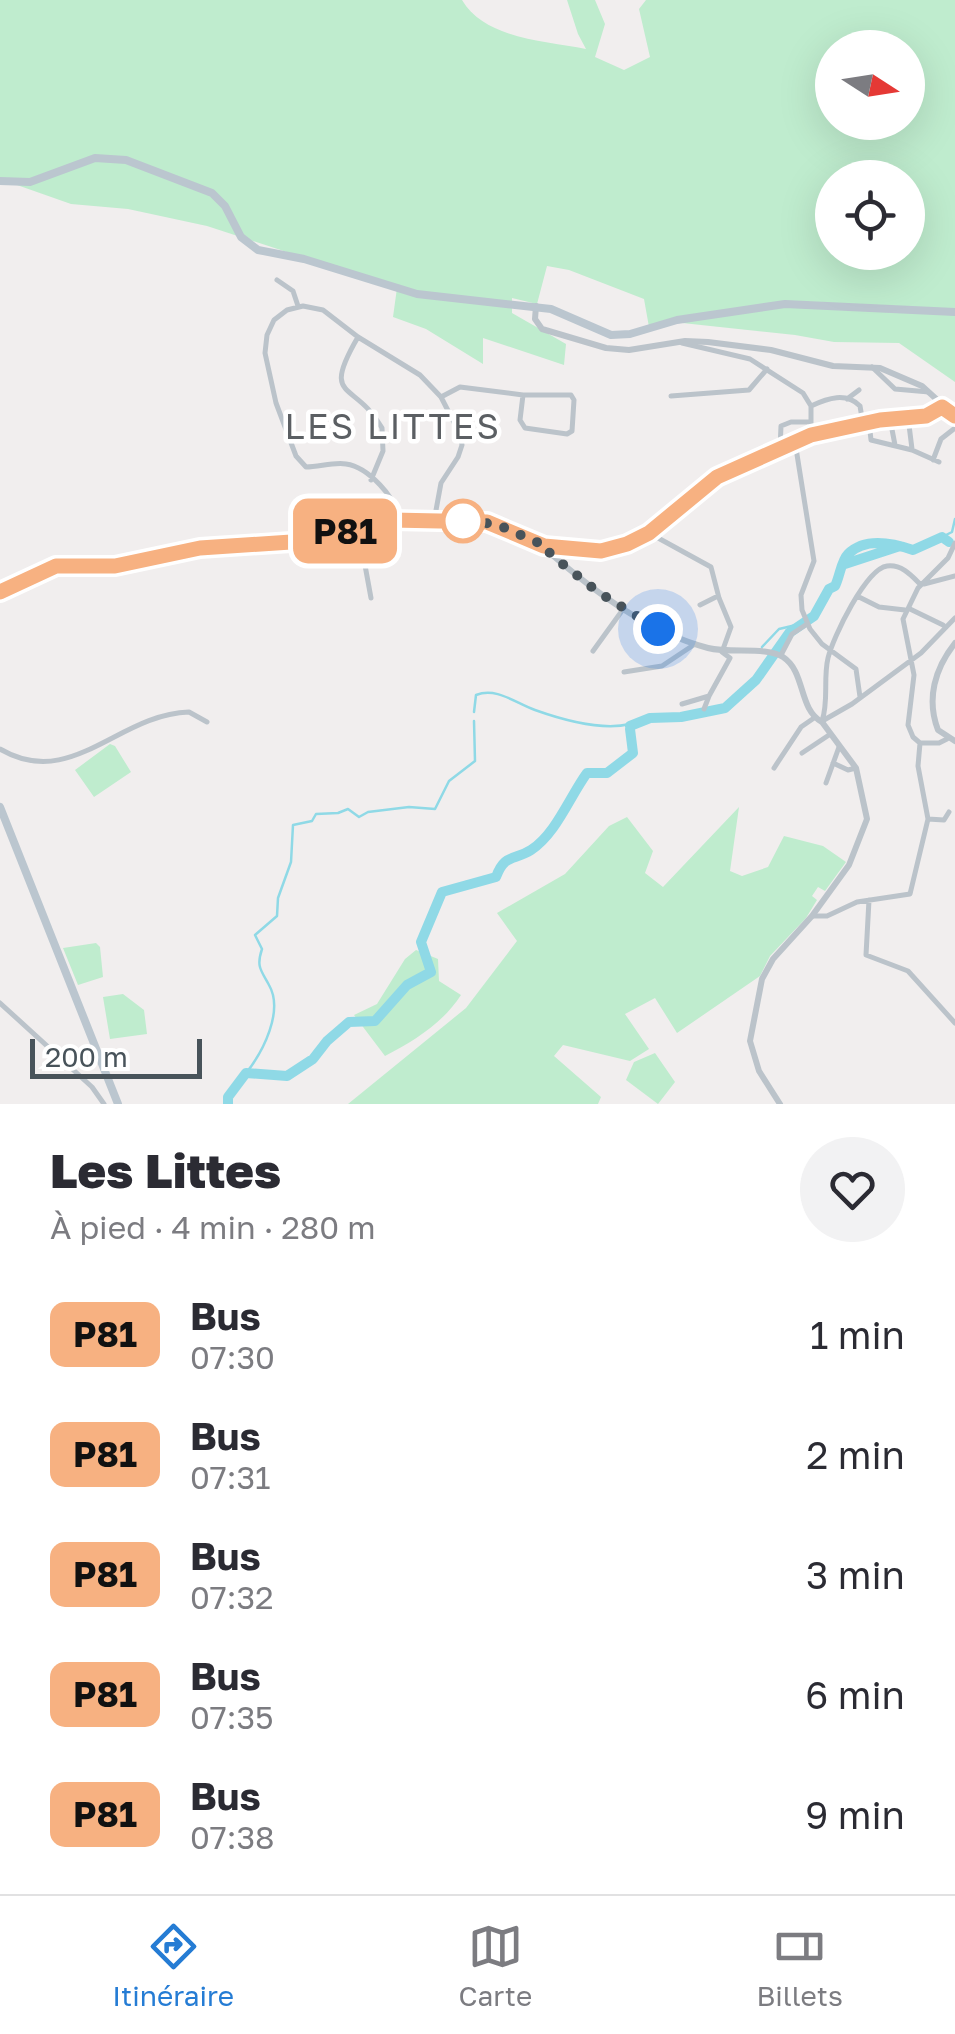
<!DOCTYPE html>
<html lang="fr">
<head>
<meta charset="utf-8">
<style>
  :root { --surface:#fff; --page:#f2f2f3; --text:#2b2b33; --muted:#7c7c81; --line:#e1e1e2; --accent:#257cd4 }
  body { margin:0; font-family:"Golos Text",sans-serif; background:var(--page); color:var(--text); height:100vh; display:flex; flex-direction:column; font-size:38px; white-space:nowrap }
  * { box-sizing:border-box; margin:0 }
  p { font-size:32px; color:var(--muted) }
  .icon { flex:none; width:55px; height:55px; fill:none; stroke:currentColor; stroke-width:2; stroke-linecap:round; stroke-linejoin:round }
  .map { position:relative; height:1104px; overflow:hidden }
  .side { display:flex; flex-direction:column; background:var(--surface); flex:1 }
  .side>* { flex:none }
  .badge { padding:0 20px; border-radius:15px; font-size:35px; line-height:65px }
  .needle { width:65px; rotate:102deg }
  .controls { position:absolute; left:815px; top:30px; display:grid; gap:20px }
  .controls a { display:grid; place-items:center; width:110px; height:110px; border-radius:50%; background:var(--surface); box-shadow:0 10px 40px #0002; font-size:50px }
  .scale { position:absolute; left:30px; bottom:25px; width:172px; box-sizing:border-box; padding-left:10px; border:5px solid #48535a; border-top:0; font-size:28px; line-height:35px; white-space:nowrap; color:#48535a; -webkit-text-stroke:8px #fff; paint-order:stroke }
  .you { position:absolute; width:50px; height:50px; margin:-25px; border:8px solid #fff; border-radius:50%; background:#1a73e8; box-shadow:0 0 0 15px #1a73e833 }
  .map>.badge { position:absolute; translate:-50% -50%; box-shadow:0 0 0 5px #fff }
  .round { display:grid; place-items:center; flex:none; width:105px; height:105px; border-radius:52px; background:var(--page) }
  .head { display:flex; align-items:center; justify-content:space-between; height:170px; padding:0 50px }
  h1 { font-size:48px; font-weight:800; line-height:75px }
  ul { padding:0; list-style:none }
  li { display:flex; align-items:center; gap:30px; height:120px; padding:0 50px }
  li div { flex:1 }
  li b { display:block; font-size:38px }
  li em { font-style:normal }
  li .badge { min-width:110px; font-weight:700; text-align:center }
  .tabs { display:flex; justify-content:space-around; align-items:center; height:140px; border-top:2px solid var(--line); background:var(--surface); font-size:28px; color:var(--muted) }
  .tabs a { display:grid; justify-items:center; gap:5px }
  .tabs .selected { color:var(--accent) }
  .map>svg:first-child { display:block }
  .green { fill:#bfecce; fill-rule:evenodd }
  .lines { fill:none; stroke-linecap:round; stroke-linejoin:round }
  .stream { stroke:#8fd9e6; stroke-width:2.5 }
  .river { stroke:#8fd9e6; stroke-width:10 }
  .minor { stroke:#bbc3ca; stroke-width:5 }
  .tertiary { stroke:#bbc3ca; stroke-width:6 }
  .secondary { stroke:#bbc6cf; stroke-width:8 }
  .line-casing { stroke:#fff; stroke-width:22 }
  .line { stroke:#f7b181; stroke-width:15 }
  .walk { stroke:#48535a; stroke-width:10; stroke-dasharray:0 18 }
  .stop-dot { fill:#fff; stroke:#f7b181; stroke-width:5 }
  .labels { text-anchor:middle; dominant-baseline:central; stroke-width:9; stroke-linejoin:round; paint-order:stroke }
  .neighbourhood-label { font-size:35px; letter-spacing:2.5px; fill:#5b5f63; stroke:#fff }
</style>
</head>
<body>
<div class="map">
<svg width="955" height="1104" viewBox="0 0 955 1104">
  <rect width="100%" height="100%" fill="#f1eeee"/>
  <path class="green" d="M0 0H462C485 39 545 41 586 49L578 34 567 0H595L605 24 595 57 624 70 650 57 639 9 646 0H955V382L899 343 834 342 795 335 673 322 649 327 644 299 569 270 547 266 537 304 512 298V313L566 344 564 365 483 338V364L426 329 393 317 397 288 207 226 128 209 71 204 0 179ZM832 48H908V122H832ZM832 178H908V252H832Z
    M110 744 115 746 131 772 94 797 75 770Z
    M739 807 730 871 742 876 768 867 784 836 823 846 846 862 825 891 818 887 812 896 817 900 806 918 770 956 760 976 677 1033 655 998 625 1014 649 1049 630 1061 563 1045 554 1056 601 1097 598 1104H348L466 1008 517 941 497 913 565 874 609 826 627 817 653 851 645 873 663 887Z
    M96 943 100 947 103 977 78 985 63 948Z
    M416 950 438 959 439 981 461 995C443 1023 414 1041 385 1056L354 1015 377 1004 405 959Z
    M123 994 144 1010 147 1034 110 1039 103 997Z
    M655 1053 675 1082 658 1104 626 1080 634 1062Z"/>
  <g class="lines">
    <path class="stream" d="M942 537 952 532 955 519
      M762 647 779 629 796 625
      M474 712 476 695C497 687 515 703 535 710 563 720 601 731 630 724
      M246 1073C263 1052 284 1011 269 985 261 970 256 967 262 949L255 935 277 916 278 898 291 862 293 825 312 821 316 814 338 813 348 809 359 817 368 812 409 807 435 809 449 781 475 761 474 721"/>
    <path class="river" d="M845 564 900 546
      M630 726 650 718 681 717 725 708 756 680 789 633 814 616 829 589 835 586C840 576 841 561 848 554 865 537 893 543 913 550L942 537 949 542
      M228 1104V1097L246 1073 287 1076 313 1059 327 1041 349 1022 375 1021 407 985 431 972 421 942 442 892 496 877C505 853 514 861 531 850 556 834 570 796 587 773H607L633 753 630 729"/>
    <path class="minor" d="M277 280 293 291 298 306
      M358 337C320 402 355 380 382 428L383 451 371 480
      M682 343 750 359 803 393 811 406V435
      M872 367 895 389 929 392
      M671 396 749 390 767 369
      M441 397 460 387 523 395H571L574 400 572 431 567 434 525 428 520 420 523 395
      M847 399 859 390
      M811 406C828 398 846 392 860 406L863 424
      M908 417 912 449
      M890 419 895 445
      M869 422 871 440 912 450 939 462
      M795 442 814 561 801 595 802 610 810 629 822 644 856 669 860 697
      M780 449 781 426 791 422H811
      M933 460 941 439 955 428
      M398 519C397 498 368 467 346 464 333 462 319 467 306 467L296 456 276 403 265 353 267 335 274 320 287 310 303 306 323 310 358 337 420 375 441 397 460 434 462 445 458 457 441 483 434 521
      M358 527 371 598
      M649 533 711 567 719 598 731 627 722 652 730 658 709 696 682 704
      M924 584 955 576
      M857 596 879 607 905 610
      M700 605 718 596
      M910 609 943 625
      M593 651 624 608
      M781 655 792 634 807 624
      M624 672 662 666 695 644
      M704 709 709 696
      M824 720 852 704 921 653 955 618
      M822 721C829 701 823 679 828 658 833 637 866 569 887 566 902 564 912 576 921 585
      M947 739 939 743H920L913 737 908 725 914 675 903 619 918 588 948 558 955 543
      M920 743 918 766 928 819
      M0 749C71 791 118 714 189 712L207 722
      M802 753 829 735
      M833 763 848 770 856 768
      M774 768 801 727 814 718
      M826 783 839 747
      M869 900 866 955 908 971 955 1023
      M812 916H827L857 902 910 894 928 819 944 820 949 812
      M0 1003 92 1087 104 1104"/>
    <path class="tertiary" d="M536 306 535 319 542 329 606 348 629 350 685 341 708 342 771 350 833 366 880 368 922 386 955 416
      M548 547 550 553C596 593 648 632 708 648 731 654 766 646 783 657 806 672 798 709 822 722L856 768 867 819 849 865 812 916 773 959 762 979 750 1041 759 1071 780 1104
      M0 592 56 566H115L199 548 306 541 392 520 487 522 544 546 585 552 610 549 649 533 717 477 811 435 880 420 926 416 943 407
      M955 643C935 668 926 699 938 730L955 741"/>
    <path class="secondary" d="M0 181 30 182 95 158 126 160 212 193 225 206 241 237 258 250 304 259 417 294 551 309 611 335 630 334 677 320 785 304 955 312
      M0 807 118 1104"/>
  </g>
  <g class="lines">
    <defs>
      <path id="line" d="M0 592 56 566H115L200 548 306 541 392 520 487 522 544 546 601 551 627 544 649 533 717 477 811 435 880 420 926 416 942 407 955 416"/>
    </defs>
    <use href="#line" class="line-casing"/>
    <use href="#line" class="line"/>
    <path class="walk" d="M463 521H457L496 524 548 547 550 554 598 592 658 629"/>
  </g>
  <circle class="stop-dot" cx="463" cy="521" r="20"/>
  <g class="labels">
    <g class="neighbourhood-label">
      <text x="393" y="426">LES LITTES</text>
    </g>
  </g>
</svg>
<div class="controls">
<a><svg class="needle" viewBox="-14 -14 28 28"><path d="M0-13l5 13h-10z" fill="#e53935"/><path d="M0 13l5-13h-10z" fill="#7c7c81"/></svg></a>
<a><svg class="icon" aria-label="locate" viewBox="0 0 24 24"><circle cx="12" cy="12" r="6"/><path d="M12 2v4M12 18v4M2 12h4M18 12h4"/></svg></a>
</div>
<div class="scale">200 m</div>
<div class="you" style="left:658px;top:629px"></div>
<b class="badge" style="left:345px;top:531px;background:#f7b181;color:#111">P81</b>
</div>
<section class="side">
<div class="head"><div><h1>Les Littes</h1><p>À pied · 4 min · 280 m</p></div><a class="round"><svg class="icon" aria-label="heart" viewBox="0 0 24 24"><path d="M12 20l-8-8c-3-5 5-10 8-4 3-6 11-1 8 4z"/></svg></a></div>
<ul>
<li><span class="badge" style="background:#f7b181;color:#111">P81</span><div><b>Bus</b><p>07:30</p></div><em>1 min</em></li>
<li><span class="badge" style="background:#f7b181;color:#111">P81</span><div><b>Bus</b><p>07:31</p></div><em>2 min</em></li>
<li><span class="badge" style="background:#f7b181;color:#111">P81</span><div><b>Bus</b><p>07:32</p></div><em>3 min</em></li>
<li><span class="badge" style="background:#f7b181;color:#111">P81</span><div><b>Bus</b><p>07:35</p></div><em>6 min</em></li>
<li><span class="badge" style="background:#f7b181;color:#111">P81</span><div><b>Bus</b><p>07:38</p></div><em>9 min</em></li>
</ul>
</section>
<nav class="tabs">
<a class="selected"><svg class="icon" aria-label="directions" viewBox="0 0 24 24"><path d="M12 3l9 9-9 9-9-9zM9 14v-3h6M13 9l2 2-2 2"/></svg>Itinéraire</a>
<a><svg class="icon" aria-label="map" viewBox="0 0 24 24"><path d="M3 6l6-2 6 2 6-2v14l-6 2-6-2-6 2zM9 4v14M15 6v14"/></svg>Carte</a>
<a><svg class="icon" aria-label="tickets" viewBox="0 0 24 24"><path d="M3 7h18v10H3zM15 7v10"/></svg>Billets</a>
</nav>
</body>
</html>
